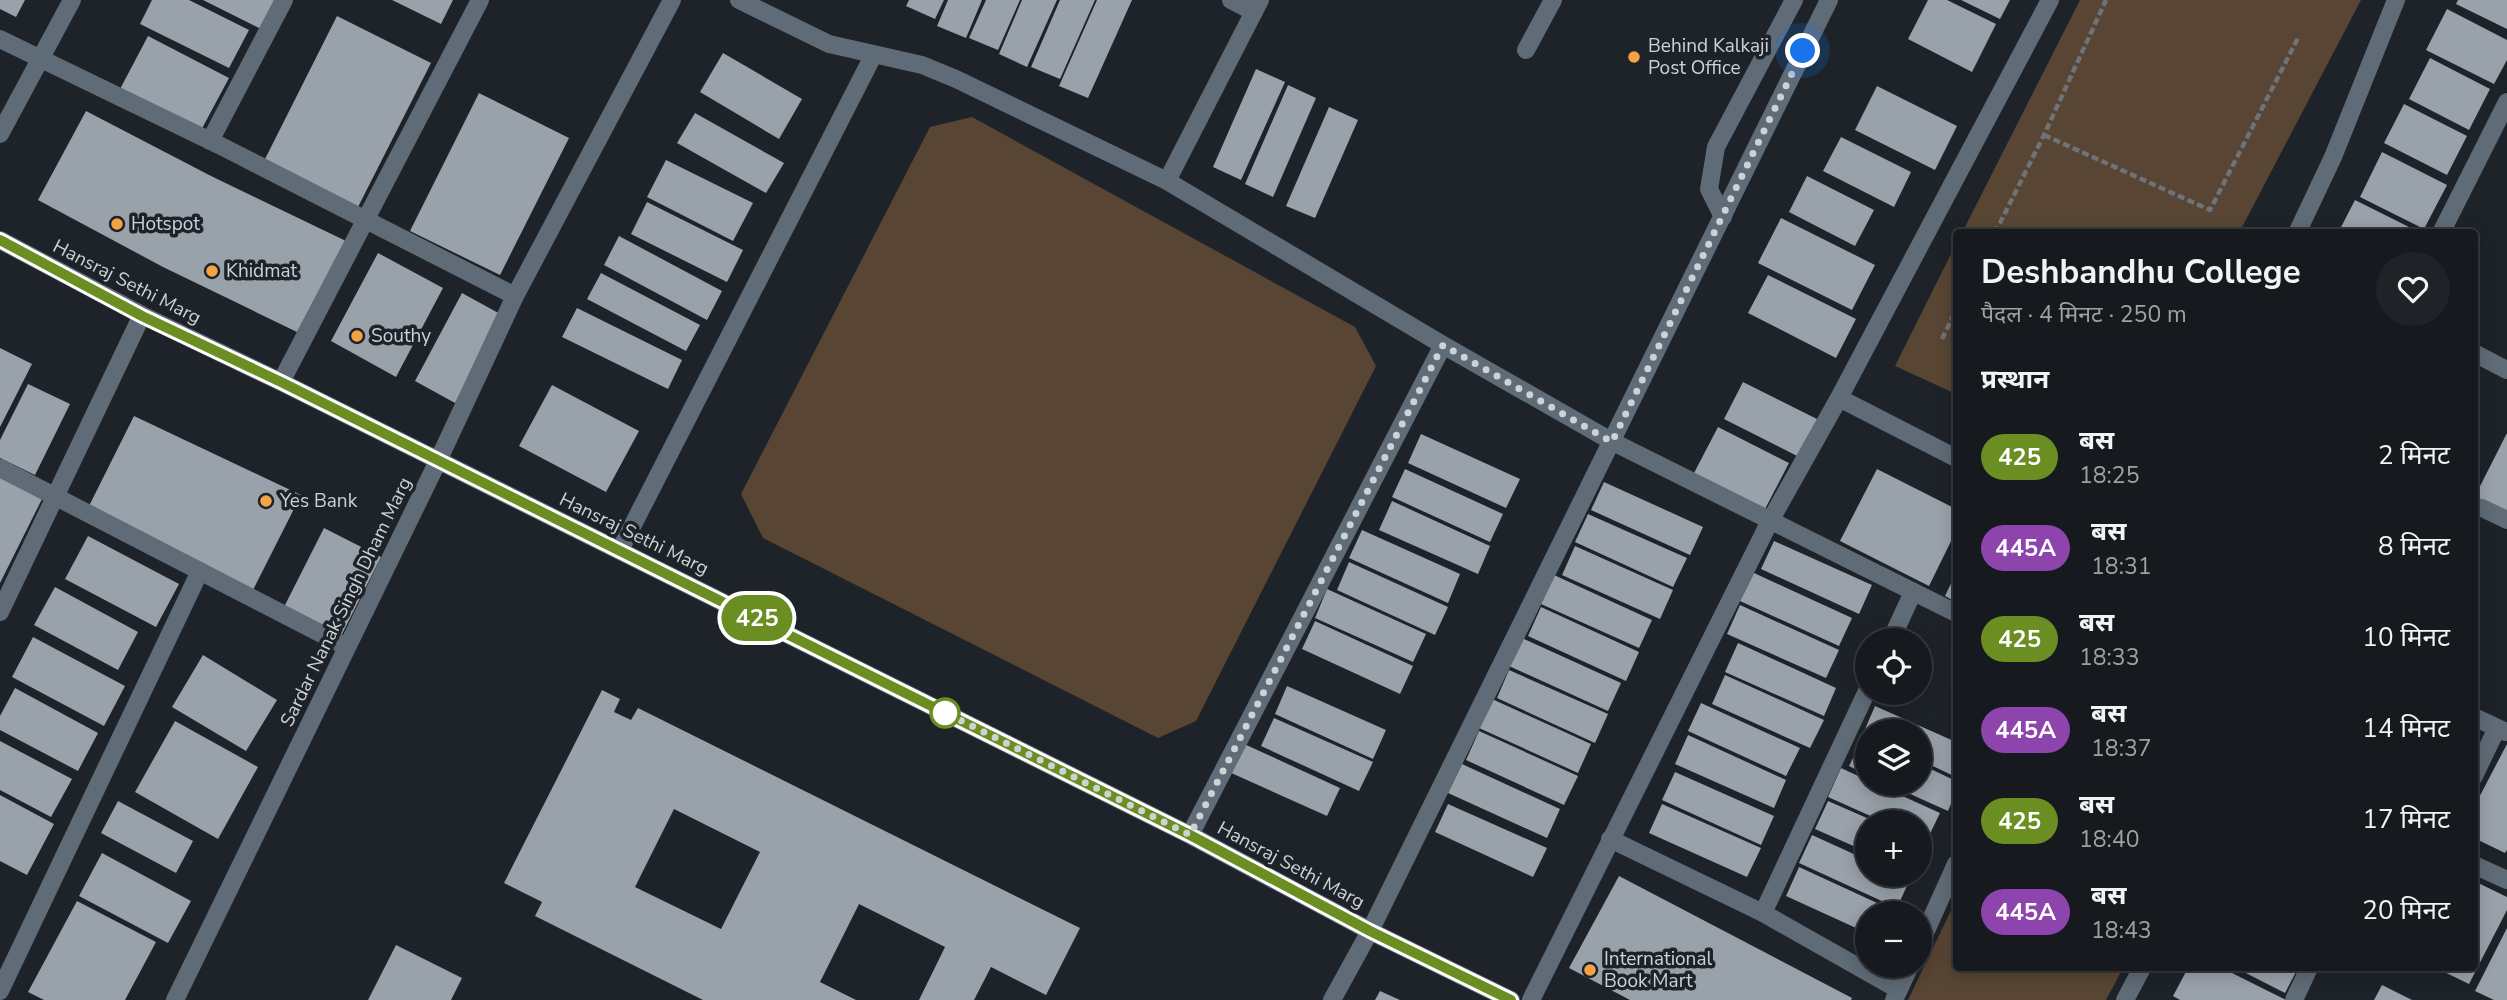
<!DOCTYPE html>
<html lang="hi">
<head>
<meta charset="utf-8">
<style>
  :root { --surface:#161a1f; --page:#1f2328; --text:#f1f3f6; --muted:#9ea1a4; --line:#35383d }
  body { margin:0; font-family:"Nunito Sans","Noto Sans Devanagari",sans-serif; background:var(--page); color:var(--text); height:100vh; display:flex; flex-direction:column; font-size:26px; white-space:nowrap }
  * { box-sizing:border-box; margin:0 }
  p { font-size:23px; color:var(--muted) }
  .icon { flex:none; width:38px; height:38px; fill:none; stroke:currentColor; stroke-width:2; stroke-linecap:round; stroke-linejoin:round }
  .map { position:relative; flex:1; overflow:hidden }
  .side { position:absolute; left:1953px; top:229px; width:525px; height:742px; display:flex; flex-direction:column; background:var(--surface); border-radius:7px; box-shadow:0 4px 18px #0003,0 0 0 2px var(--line) }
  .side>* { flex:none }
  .badge { padding:0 14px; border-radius:23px; font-size:24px; line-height:46px }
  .fabs { position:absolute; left:1855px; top:628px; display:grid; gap:14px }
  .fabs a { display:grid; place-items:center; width:77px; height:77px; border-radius:50%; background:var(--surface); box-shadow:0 4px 18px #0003,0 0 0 2px var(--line); font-size:35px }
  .you { position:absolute; width:35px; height:35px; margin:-18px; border:5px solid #fff; border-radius:50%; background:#1a73e8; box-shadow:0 0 0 10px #1a73e833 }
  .map>.badge { position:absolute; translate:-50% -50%; box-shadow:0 0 0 4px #fff }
  h2 { padding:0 28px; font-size:26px; line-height:63px }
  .round { display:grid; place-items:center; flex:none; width:74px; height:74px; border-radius:37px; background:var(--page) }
  .head { display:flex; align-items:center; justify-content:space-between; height:119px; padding:0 28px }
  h1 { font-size:33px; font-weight:700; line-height:52px }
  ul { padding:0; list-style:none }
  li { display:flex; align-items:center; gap:21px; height:91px; padding:0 28px }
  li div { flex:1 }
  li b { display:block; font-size:26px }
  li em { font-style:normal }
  li .badge { min-width:77px; font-weight:700; text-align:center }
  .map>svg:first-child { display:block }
  .green { fill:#584533 }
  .building { fill:#99a1aa; fill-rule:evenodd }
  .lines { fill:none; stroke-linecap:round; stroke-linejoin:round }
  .path { stroke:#6e7379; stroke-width:4.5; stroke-dasharray:7 3.5; stroke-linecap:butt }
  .minor { stroke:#5f6b76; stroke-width:18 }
  .line-casing { stroke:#fff; stroke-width:16 }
  .line { stroke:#6b8e23; stroke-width:10 }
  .walk { stroke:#cdd2d6; stroke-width:7; stroke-dasharray:0 12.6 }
  .poi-dot { fill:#f5a345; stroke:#1d2329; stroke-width:2.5 }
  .stop-dot { fill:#fff; stroke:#6b8e23; stroke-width:3.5 }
  .labels { text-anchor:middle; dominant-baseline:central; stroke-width:7; stroke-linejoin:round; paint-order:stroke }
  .poi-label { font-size:19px; fill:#cdd2d6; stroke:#1d2329; text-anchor:start }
  .street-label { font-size:19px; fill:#cdd2d6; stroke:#1d2329 }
</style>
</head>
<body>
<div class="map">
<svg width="2507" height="1000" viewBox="0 0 2507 1000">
  <rect width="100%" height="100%" fill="#1d2329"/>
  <path class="green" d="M2080 0H2361L2239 233H1962Z
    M972 117 1355 327 1376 366 1196 721 1158 738 763 538 741 494 930 127Z
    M1956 244V394L1895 366Z
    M1956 900V968H2123L2106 1000H1908Z"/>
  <path class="building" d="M0 0H25L16 17 0 9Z
    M152 0H189L249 30 229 68 140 24Z
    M203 0H275L261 29Z
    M392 0H453L441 24Z
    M909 0H944L935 19 906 6Z
    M948 0H982L966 38 937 26Z
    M986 0H1020L998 50 969 38Z
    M1022 0H1057L1027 67 999 54Z
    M1060 0H1095L1060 79 1031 67Z
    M1097 0H1132L1088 98 1059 86Z
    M1928 0H1947L1996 24 1972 72 1908 39Z
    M1961 0H2010L2000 19Z
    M2458 0H2507V29L2456 4Z
    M2447 9 2507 40V60L2494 84 2426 50Z
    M337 16 431 63 358 207 264 161Z
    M148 36 229 78 199 134 119 91Z
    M723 53 802 99 779 139 700 92Z
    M2430 58 2490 89 2469 130 2409 99Z
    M1256 69 1285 82 1241 180 1213 167Z
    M1288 85 1316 98 1273 197 1245 184Z
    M1877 86 1957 126 1935 170 1855 130Z
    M479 93 569 138 500 275 410 231Z
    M2404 104 2467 136 2447 175 2384 143Z
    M1329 107 1358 120 1315 218 1286 206Z
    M86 111 211 176 346 241 297 332 163 267 38 200Z
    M695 113 784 163 766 193 677 143Z
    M1841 137 1911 172 1894 207 1823 171Z
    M2382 152 2447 185 2424 229 2360 197Z
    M666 160 753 203 733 241 647 197Z
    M1807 176 1874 210 1855 246 1789 212Z
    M2355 200 2421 233H2338Z
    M647 202 743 250 727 282 631 234Z
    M1781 218 1875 265 1852 310 1758 263Z
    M619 236 722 291 707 320 604 265Z
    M378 253 443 288 396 377 331 341Z
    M601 273 700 325 686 351 587 299Z
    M1768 275 1856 319 1836 358 1748 313Z
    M462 293 502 315 455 403 415 381Z
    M577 308 682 360 668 389 562 337Z
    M0 348 32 364 0 427Z
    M1743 382 1821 421 1801 458 1724 419Z
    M28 384 70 404 35 475 0 458V440Z
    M552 385 639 431 606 492 519 446Z
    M134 416 301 495 252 592 88 508Z
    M1718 427 1789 463 1765 509 1694 473Z
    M2507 433V512L2475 496Z
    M1421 434 1520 479 1506 508 1408 463Z
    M1405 469 1503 514 1490 542 1392 497Z
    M1877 469 1956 509V531L1929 586 1840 541Z
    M0 474 44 495 0 583Z
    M1604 482 1703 527 1690 555 1591 510Z
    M1392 501 1490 546 1478 574 1379 530Z
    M1588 514 1687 558 1673 587 1575 542Z
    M324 528 381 557 341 636 284 607Z
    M1362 530 1460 574 1448 603 1349 558Z
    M88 536 179 584 156 627 65 579Z
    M1774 541 1872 585 1859 614 1761 569Z
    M1575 546 1673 590 1660 619 1562 575Z
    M1349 562 1448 607 1435 635 1337 590Z
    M1754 573 1852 618 1839 646 1740 601Z
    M1956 573V602L1945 596Z
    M1554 575 1652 620 1639 648 1541 604Z
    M55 587 138 632 118 670 34 625Z
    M1327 589 1426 634 1413 662 1315 618Z
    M1740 605 1839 650 1826 678 1727 634Z
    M1541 607 1639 652 1626 681 1528 636Z
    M1315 621 1413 666 1400 694 1302 649Z
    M33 637 125 686 104 726 12 677Z
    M1522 638 1621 683 1608 711 1509 666Z
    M1738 643 1836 688 1824 716 1725 672Z
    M203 655 277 700 246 751 172 707Z
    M1509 670 1608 714 1595 743 1497 698Z
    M1725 675 1824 720 1810 748 1712 704Z
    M1287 686 1386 730 1373 759 1275 714Z
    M15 688 98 733 78 771 0 730V716Z
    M602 690 620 699 614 712 631 720 638 708 1080 928 1046 995 991 967 974 1000H919L945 947 859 904 820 982 856 1000H703L535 916 542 902 504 883ZM674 809 760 852 721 929 635 887Z
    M1492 699 1591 744 1578 773 1479 728Z
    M1701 703 1800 748 1786 776 1688 731Z
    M1875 706 1956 742V777L1920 760V732H1867V736L1863 734Z
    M1274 718 1373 762 1359 791 1261 746Z
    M175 721 258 767 218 839 135 792Z
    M1479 731 1578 776 1564 805 1466 760Z
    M1688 735 1786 780 1774 808 1675 764Z
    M1863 738 1867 740V775L1849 766Z
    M0 741 72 779 51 817 0 790Z
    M1242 743 1340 788 1327 816 1229 772Z
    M2507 744V850L2505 853 2474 838V807Z
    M1462 764 1560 809 1547 838 1448 793Z
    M1920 764 1956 781V792L1948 811 1888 784H1920Z
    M1841 768 1867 780V784H1876L1940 813 1926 842 1920 839V822H1884L1828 797Z
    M1675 772 1774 816 1761 845 1662 800Z
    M0 795 54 824 27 875 0 861Z
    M118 801 193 841 176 873 101 833Z
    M1828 801 1876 822H1867V852L1815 829Z
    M1448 804 1547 848 1533 877 1435 832Z
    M1662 804 1761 848 1747 877 1649 833Z
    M1812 835 1867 860V875H1900L1910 879 1897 908 1799 863Z
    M102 853 191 901 168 943 79 896Z
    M1799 867 1901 914H1867V933L1786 896Z
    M1619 876 1852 998 1851 1000H1630L1569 968Z
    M2474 881 2507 897V910L2469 984 2436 968H2474Z
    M77 901 156 942 125 1000H44L28 992Z
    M2507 928V1000H2494L2475 991Z
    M396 945 462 978 451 1000H368Z
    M2188 968H2222L2286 1000H2180L2173 996Z
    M2236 968H2298L2285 993Z
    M2382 985 2412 1000H2374Z
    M1380 991 1400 1000H1375Z"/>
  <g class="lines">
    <path class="path" d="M2044 135 2210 210 2298 38
      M1995 233 2044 135 2106 0
      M1942 339 1956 310"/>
    <path class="minor" d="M739 0 829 44 922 65 956 79 1167 181 1443 345 1613 442 1956 613
      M1231 0 1254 12
      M0 39 225 148 515 296
      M1526 50 1553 0
      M0 134 72 0
      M210 141 284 0
      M1167 181 1260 0
      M1723 217 1709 189 1716 147 1794 0
      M2297 233 2333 157 2396 0
      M2441 233 2507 102
      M0 240 142 315 281 382 1190 835 1370 931 1511 1000
      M2474 353 2507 370
      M281 382 480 0
      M1839 398 1956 458
      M0 468 347 647
      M2474 508H2482L2507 520
      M620 550 874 54
      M0 612 142 315
      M1891 640 1913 592
      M2474 717 2506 732
      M2474 776 2497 728
      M1190 835 1443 345
      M1610 839 1763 913 1899 990
      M2474 865 2507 880
      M1763 913 1867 691
      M1920 944 1956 864
      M0 991 200 571
      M175 1000 438 461 515 296 672 0
      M1332 1000 1370 931 1829 0
      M1531 1000 1770 521 1839 398 2050 0
      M1894 1000 1910 966
      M2125 1000 2142 968
      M2294 1000 2309 968"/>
  </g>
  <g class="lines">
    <defs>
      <path id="line" d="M0 240 142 316 281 382 1190 835 1370 931 1511 1000"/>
    </defs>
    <use href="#line" class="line-casing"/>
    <use href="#line" class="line"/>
    <path class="walk" d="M945 713 942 711 1190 835 1443 345 1612 442 1803 51"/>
  </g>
  <g class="poi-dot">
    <circle cx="1634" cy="57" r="7"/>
    <circle cx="117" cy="224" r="7"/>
    <circle cx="212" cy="271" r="7"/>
    <circle cx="357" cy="336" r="7"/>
    <circle cx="266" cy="501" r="7"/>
    <circle cx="1590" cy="970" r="7"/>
  </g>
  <circle class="stop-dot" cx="945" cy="713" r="14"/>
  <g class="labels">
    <g class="poi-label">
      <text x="1648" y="46">Behind Kalkaji<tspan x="1648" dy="22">Post Office</tspan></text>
      <text x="131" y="224">Hotspot</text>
      <text x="226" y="271">Khidmat</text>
      <text x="371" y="336">Southy</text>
      <text x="280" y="501">Yes Bank</text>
      <text x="1604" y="959">International<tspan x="1604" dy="22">Book Mart</tspan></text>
    </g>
    <g class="street-label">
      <text transform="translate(127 282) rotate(27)">Hansraj Sethi Marg</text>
      <text transform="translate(634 534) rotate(26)">Hansraj Sethi Marg</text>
      <text transform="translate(346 602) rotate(-64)">Sardar Nanak Singh Dham Marg</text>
      <text transform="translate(1291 865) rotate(28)">Hansraj Sethi Marg</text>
    </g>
  </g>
</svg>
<div class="fabs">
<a><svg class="icon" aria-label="locate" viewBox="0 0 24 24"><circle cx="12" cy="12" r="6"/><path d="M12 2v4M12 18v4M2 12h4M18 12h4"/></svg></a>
<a><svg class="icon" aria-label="layers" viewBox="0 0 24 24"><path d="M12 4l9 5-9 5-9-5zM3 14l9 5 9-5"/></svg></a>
<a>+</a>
<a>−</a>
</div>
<div class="you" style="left:1803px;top:51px"></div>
<b class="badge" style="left:757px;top:618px;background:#6b8e23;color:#fff">425</b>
<section class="side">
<div class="head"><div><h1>Deshbandhu College</h1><p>पैदल · 4 मिनट · 250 m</p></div><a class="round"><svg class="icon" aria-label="heart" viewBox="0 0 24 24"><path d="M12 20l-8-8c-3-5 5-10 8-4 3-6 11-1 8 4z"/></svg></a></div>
<h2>प्रस्थान</h2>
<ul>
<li><span class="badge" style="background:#6b8e23;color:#fff">425</span><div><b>बस</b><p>18:25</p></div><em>2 मिनट</em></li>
<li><span class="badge" style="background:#8e44ad;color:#fff">445A</span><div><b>बस</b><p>18:31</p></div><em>8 मिनट</em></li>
<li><span class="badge" style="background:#6b8e23;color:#fff">425</span><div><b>बस</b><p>18:33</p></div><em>10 मिनट</em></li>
<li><span class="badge" style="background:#8e44ad;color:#fff">445A</span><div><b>बस</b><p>18:37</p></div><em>14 मिनट</em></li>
<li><span class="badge" style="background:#6b8e23;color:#fff">425</span><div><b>बस</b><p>18:40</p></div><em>17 मिनट</em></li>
<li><span class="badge" style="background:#8e44ad;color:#fff">445A</span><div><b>बस</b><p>18:43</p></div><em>20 मिनट</em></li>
</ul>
</section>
</div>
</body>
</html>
